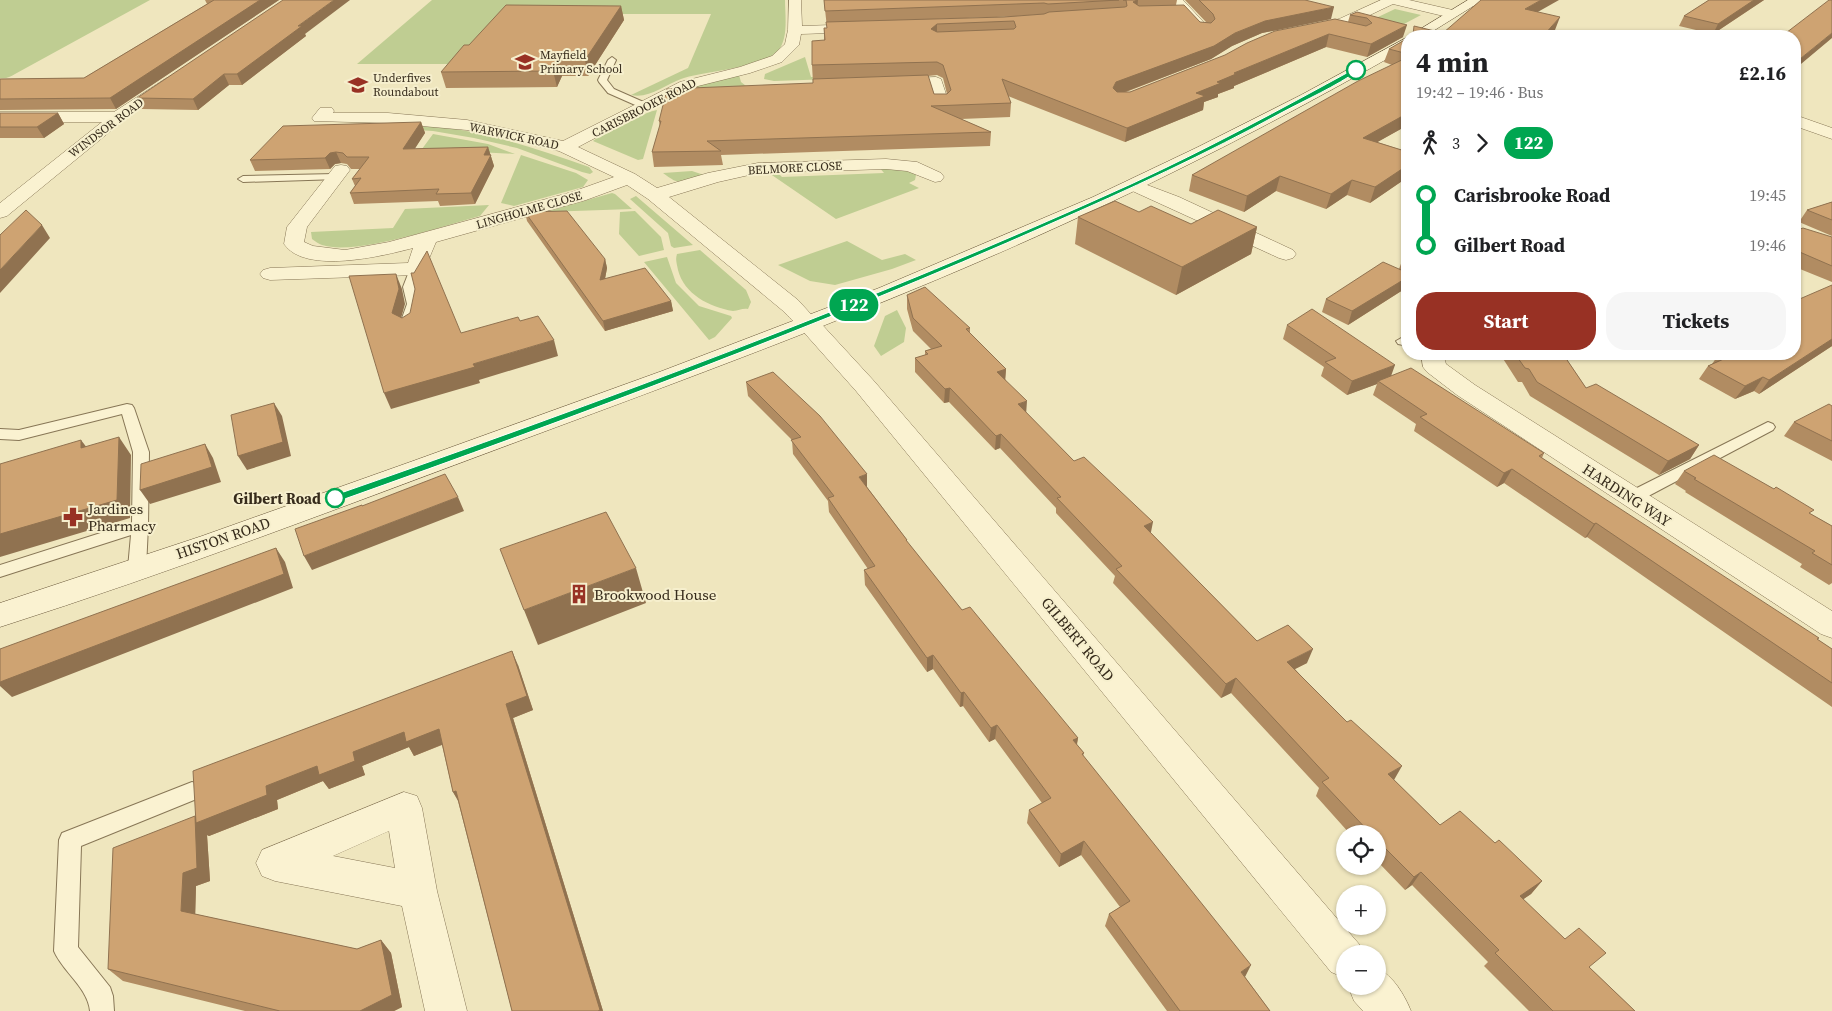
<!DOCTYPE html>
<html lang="en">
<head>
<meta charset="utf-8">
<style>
  :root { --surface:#fff; --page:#f6f6f6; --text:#202124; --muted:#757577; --accent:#983124 }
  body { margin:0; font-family:"Source Serif 4",serif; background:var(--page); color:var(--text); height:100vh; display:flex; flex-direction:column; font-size:19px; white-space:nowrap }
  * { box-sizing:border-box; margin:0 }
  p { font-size:16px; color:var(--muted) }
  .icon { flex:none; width:28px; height:28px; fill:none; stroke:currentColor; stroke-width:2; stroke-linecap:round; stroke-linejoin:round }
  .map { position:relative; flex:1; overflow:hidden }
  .details { position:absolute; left:1401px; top:30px; width:400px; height:330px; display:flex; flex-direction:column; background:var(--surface); border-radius:20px; box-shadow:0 1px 4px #0004 }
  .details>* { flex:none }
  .badge { padding:0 10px; border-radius:16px; font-size:18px; line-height:32px }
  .fabs { position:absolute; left:1336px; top:825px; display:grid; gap:10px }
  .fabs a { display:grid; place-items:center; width:50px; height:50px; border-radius:50%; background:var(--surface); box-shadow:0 1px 4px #0004; font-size:25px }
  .map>.badge { position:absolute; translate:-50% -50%; box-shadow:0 0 0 2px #fff }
  .legs { display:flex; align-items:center; gap:8px; height:55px; padding:0 15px; font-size:16px }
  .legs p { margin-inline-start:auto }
  .summary { display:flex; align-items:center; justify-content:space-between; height:85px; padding:0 15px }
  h1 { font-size:28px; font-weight:700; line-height:38px }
  .primary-button { display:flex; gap:10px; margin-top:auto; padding:10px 15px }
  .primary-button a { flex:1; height:58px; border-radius:20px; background:var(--accent); color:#fff; font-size:20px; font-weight:700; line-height:58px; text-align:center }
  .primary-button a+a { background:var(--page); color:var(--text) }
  ul { padding:0 15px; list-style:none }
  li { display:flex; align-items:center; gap:18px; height:50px; font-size:19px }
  li i { display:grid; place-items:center; width:8px; height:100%; margin:0 6px; background:currentColor }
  li i::after { content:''; width:12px; height:12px; margin:-6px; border:4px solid; border-radius:50%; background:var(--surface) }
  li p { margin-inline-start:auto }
  li:first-child i { background:linear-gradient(#0000 50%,currentColor 0) }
  li:last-child i { background:linear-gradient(currentColor 50%,#0000 0) }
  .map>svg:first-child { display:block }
  .green { fill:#bfcd92 }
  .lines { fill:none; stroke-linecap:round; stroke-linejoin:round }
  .service-casing { stroke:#877656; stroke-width:2 }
  .minor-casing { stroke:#877656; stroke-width:1 }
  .tertiary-casing { stroke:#877656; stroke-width:1 }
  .secondary-casing { stroke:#69573a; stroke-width:1 }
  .service { fill:#faf2d1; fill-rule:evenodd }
  .minor { fill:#faf2d1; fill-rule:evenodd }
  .tertiary { fill:#faf2d1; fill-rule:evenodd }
  .secondary { fill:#faf2d1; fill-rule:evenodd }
  .wall { fill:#b18c62; fill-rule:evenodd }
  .shaded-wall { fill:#907250 }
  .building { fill:#cea372; stroke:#907250; fill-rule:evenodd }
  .line-1 { fill:#00a651; stroke:#fff }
  .stop-1-dot { fill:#fff; stroke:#00a651; stroke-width:2.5 }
  .labels { text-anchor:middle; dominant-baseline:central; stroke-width:4; stroke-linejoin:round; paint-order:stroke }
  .far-poi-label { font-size:12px; fill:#362b1b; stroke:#f6efcd; text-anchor:start }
  .far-street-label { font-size:12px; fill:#362b1b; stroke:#f6efcd }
  .street-label { font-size:15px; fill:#362b1b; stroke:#f6efcd }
  .stop-label { font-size:15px; font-weight:bold; fill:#362b1b; stroke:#f6efcd; text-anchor:end }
  .poi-label { font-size:15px; fill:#362b1b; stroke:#f6efcd; text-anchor:start }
</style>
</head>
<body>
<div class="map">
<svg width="1832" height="1011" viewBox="0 0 1832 1011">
  <rect width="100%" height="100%" fill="#efe6be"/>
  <path class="green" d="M0 0H150L15 74C10 77 6 79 0 78Z
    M432 0H785C785 15 789 40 777 52 761 68 705 71 681 79 665 85 649 99 631 95L688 68 711 14H507L458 64H357Z
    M1395 9 1421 15 1389 32 1359 26Z
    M805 57 811 77 832 76 833 79 774 81 764 79 765 74Z
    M739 75 741 82 755 93H678L698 84Z
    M657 110 643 159 638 160 593 141 597 138 649 112Z
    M387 124C405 125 423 125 441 127 491 133 541 150 589 167L593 172 590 174 582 172 517 148 474 138 433 131 383 128Z
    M433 134 488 144 515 154 422 149Z
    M521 155 576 173 588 180 583 187 514 206 501 203Z
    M879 167 913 172 916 175 915 180 909 183 919 188 836 219 766 171H776L782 177 884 173Z
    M692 171 704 175C684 183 681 187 663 173Z
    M612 193 615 194 632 209 545 212Z
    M636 196 693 245 674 248 671 246 668 233 630 199Z
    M489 205 480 216C443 226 356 256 322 245 319 244 315 241 312 239L311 232 393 228 405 209Z
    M635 211 661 237 664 250 639 256 619 234 620 212Z
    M847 241 882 260 905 254 916 260 892 269 835 285 810 281 778 265Z
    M700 250 746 290 751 302 748 309C742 308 739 311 733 311 709 307 684 294 678 270 677 264 675 260 677 254Z
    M667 257 676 283 699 306 731 316 732 318 715 337 709 340 644 262Z
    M897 310 906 328 904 342 881 356 874 346 885 316Z"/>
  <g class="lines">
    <defs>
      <path id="service" d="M612 57 616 60 607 80 614 89 648 104V108H642L608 93 599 82 598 80 608 60Z
        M335 174 339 175 340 177 339 179 243 182 238 179 243 176Z
        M416 265 422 269 415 287 419 304 415 321 408 325 401 321 407 304 403 287 410 269Z
        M1403 337 1408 338V346L1398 344 1396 341Z
        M127 404 132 405 134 408 149 452 148 526 146 568 143 572 137 574 131 572 128 568 131 535 0 577V565L132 523 133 452 122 414 19 440 0 439V429L19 430Z
        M1768 422 1773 424 1775 427 1773 430 1637 502 1631 503 1625 502 1623 498 1625 494Z
        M192 782 199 784 203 791 199 798 81 846 78 947 110 987 113 996 114 1011H90C88 988 63 972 54 951L59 840 62 833Z"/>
      <path id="minor" d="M789 0H801L802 26 861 24 868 28 861 32 801 34 799 45 782 62 750 73 690 88 578 147 635 174 657 188 708 173 758 163 886 159 917 162 941 173 944 177 941 181 935 182 907 171 886 169 758 173 718 182 669 197 798 300 819 323 816 328C800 332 793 320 782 310L648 199 627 185 586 200 436 242 423 273 416 275 270 280 263 278 260 274 263 270 270 268 408 263 413 248C383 256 305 275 284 244L287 227 335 166 341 165 347 166 350 170 307 227 304 242 313 246 345 250 389 242 572 192 614 177 559 151 467 130 388 123 314 121 312 118 320 108H332L334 111 333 113H388L467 120 563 141 680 82 740 67 772 56 785 44 788 30Z
        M1170 0H1183L1209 28 1211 31 1209 34H1199Z
        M1381 0H1409L1457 11 1459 14 1452 18 1393 4 1349 25 1310 35 1303 31 1305 28 1339 19Z
        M170 77 175 79 178 82 175 85 129 116 7 216 0 218V203L102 122H0V112H114L165 79Z
        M936 77 941 79 949 103 947 106H935L929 87 894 89 889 87 886 84 889 81 894 79Z
        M1795 115 1832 128V139L1795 126Z
        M1134 180 1179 197 1293 250 1296 254 1293 258 1286 260 1279 258 1128 189 1125 185 1128 181Z
        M1421 354H1443L1446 364 1475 385 1832 611V638L1821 634 1457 395 1427 372 1423 367Z
        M404 792 417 796 422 808 437 891 467 1011H425L402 906 275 881 262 876 256 863 262 850ZM389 831 395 868 333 856Z"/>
      <path id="tertiary" d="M808 316 816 318 874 381 1359 944 1364 954H1345V978L1331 972 856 391 800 328 797 323 800 318Z
        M1378 969C1393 975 1405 996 1411 1011H1363L1354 1001 1348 986H1378Z"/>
      <path id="secondary" d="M1468 0H1483L1425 36H1409Z
        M1408 37V47C1310 103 1211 155 1109 203 917 294 718 367 519 441 347 505 175 571 0 627V603L202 536 413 461 662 371 879 288 1093 197 1198 147 1301 95Z"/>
    </defs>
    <use href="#service" class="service-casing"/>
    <use href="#minor" class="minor-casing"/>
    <use href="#tertiary" class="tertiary-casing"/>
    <use href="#secondary" class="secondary-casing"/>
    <use href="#service" class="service"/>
    <use href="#minor" class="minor"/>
    <use href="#tertiary" class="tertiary"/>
    <use href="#secondary" class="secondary"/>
  </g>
  <path class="wall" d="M205 0H279L116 109 0 110V79L84 78 207 4Z
    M824 0H1177L1176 5 1200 22 1207 23 1185 0H1305L1331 19 1262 33 1232 46 1211 59 1126 92H1130L1348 22 1350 15 1357 12 1403 37 1367 57 1326 47 1234 86V88L1218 94V97L1204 102 1203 110 1125 142 1008 96 1011 103 1010 117 961 119 991 132 990 146 721 155 723 165 654 167 652 152 660 127 659 121 813 83 812 65 824 40V28H827ZM1022 16 1004 17 937 19ZM937 75 943 78 947 94H934L928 76Z
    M1709 0H1764L1713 34 1679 26 1684 16Z
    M621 6 624 20 588 76H562L557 87 446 88 441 72 469 45Z
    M305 34 306 36 242 85H229L198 110 142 109 137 98Z
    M1408 38V125L1377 142 1408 152V177L1370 203 1347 195 1326 209 1276 191 1244 212 1189 191 1192 175 1392 65 1384 62 1389 49Z
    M0 113H58L64 124 44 138H0Z
    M421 122 425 133 414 149 488 147 494 166 475 204 440 206 438 201 354 204 350 193 355 186 352 179 360 169H351L347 164 341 163 335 164 330 169 255 171 250 160Z
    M1832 202V236L1799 222 1807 210Z
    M525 212 605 259 607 268 605 279 671 301 673 311 605 331 527 221Z
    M1139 212 1191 224 1257 227 1251 254 1176 295 1075 244 1078 217Z
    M1795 231 1832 237V282L1795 267Z
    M1408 257V285L1406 288 1348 325 1322 312 1326 299 1399 269 1402 261Z
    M1832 285V346L1759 394 1754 391 1735 399 1699 379 1708 366 1712 364 1719 354H1795Z
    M907 295 970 328V333L1006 369 1005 379 1026 413 1074 461 1151 533 1257 641 1307 663 1295 669 1394 780 1440 825 1495 843 1542 881 1531 894 1523 899 1590 968 1635 1011H1529L1484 966 1488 962 1412 885 1405 890 1378 862V834H1350L1316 796 1319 788 1231 693 1221 698 1113 583 1115 576 1056 513V508L1000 448 995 450 949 402 944 403 915 372V358L925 355V351L931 349 913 331 907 309Z
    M1287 325 1391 376 1544 453 1542 458 1832 649V707L1587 537 1585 538 1504 483 1497 487 1414 431 1416 424 1373 395 1377 384 1347 395 1321 376 1324 367 1283 339Z
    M1500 354H1563L1586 388 1699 445 1690 459 1659 475 1530 396 1522 382H1518Z
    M746 382 867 487 907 540V542L962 610 1078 738 1077 745 1084 753 1083 756 1270 1011H1167L1105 926 1109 914 1120 907 1081 855 1059 867 1027 823 1029 810 1042 803 995 739 989 742 963 706 960 707 933 669 927 672 865 585 864 570 868 569 829 512 828 501 793 454 792 440 748 396Z
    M1832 406V461L1784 436 1794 422Z
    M1684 471 1811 514 1832 526V583L1829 585 1800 567 1802 564 1685 492 1686 491 1675 484Z
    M518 665 533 710 513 718 603 1011H512L458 801 453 792 442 745 414 756 409 747 362 766 365 775 329 789 323 781 277 800 278 809 209 836 207 835 210 881 196 886 195 914 357 949 381 940 391 953 402 1007 394 1011H245L123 981 108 969 196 817Z"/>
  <path class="shaded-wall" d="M260 0H279L116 109 110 98Z
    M334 0H350L305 34 306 36 242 85 237 74 298 26Z
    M1137 0H1138L1137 11 1133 2Z
    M1541 0H1559L1520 22 1525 9Z
    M1754 0H1764L1713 34 1718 24Z
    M621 6 624 20 588 76 585 60Z
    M1334 7 1331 19 1262 33 1232 46 1211 59 1114 96 1113 88 1116 82 1265 21Z
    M1560 17 1555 30 1550 36H1543Z
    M937 24V37L931 29Z
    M1407 25 1403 37 1367 57 1371 44Z
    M1832 33V38L1795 69V63Z
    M1329 34 1326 47 1234 86V88L1218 94V97L1204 102 1203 110 1125 142 1127 128 1234 73Z
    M558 60 562 76 557 87 553 71Z
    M224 74 229 85 198 110 193 99Z
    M58 113 64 124 44 138 37 127Z
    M1408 113V125L1358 153 1363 138Z
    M421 122 425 133 407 161 403 149Z
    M488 147 494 166 475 204 471 193 484 155Z
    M336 152 341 163 335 164 330 169 325 158 330 153Z
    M1408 165V177L1370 203 1375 187Z
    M1280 176 1276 191 1244 212 1247 196Z
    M1352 180 1347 195 1326 209 1331 194Z
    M42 225 50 238 0 293V270Z
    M1257 227 1251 254 1176 295 1182 267Z
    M605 259 607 268 603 289 600 280Z
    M396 274 402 289 405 304 398 329 392 313Z
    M1408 277V285L1406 288 1348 325 1352 311Z
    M671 301 673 311 605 331 603 321Z
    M1832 339V346L1759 394 1769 380Z
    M554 340 558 356 479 380 480 383 391 409 384 393 473 364Z
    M1395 365 1390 379 1378 381 1377 384 1347 395 1352 381Z
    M1006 369 1005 383 997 372Z
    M1763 377 1754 391 1735 399 1745 386Z
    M950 388 949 402 944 403 945 389Z
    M1027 401 1026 415 1018 404Z
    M274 403 282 416 291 456 247 470 238 456Z
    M1001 434 1000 448 995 450 996 436Z
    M119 437 131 455 130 518 0 557V534Z
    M81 440 94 457 81 448Z
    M205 444 213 458 221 482 150 504 140 490Z
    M1699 445 1690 459 1659 475 1668 461Z
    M1512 469 1504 483 1497 487 1504 473Z
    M867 474V488L859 477Z
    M458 497 464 511 312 570 304 556Z
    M1153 522 1150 537 1144 526Z
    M1596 523 1587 537 1585 538 1594 524Z
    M276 548 285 562 293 588 12 697 0 686V682Z
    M636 568 646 603 538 645 524 610Z
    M1313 649 1307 663 1281 676 1287 662Z
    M512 651 518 665 533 710 513 718 603 1011H598L506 704Z
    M933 655V669L927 672V658Z
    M1236 678 1231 693 1221 698 1226 684Z
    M964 692 963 706 960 707 961 693Z
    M997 725 995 739 989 742 991 728Z
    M439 729 446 743 414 756 409 747 362 766 365 775 329 789 323 781 277 800 278 809 209 836 207 835 210 881 196 886 195 924 181 911 183 873 195 816 200 822 266 786 404 732Z
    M1078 738 1075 752 1073 740Z
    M1402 766 1394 780 1388 774Z
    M456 791 461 805 453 792Z
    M1084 841 1081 855 1059 867 1061 854Z
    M1421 872 1412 885 1405 890 1414 877Z
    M1542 881 1531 894 1509 909 1520 896Z
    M381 940 391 953 402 1007 394 1011H360Z
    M1251 965 1245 977 1241 972Z"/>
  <path class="building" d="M214 0H260L110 98 0 99V79L84 78Z
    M283 0H334L298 26H302L237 74H224L193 99 137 98Z
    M824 0H1119L1048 4 1044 3 825 11Z
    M1123 0H1137L1133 2 1139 6 1184 5 1200 22 1211 23 1215 19 1213 14 1199 0H1305L1334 7 1265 21 1235 33 1214 46 1116 82 1113 88 1117 92H1130L1225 55 1247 43 1275 31 1335 19 1366 26 1372 23 1367 18 1350 15 1357 12 1407 25 1371 44 1329 34 1234 73 1236 74 1217 82 1221 83 1196 93 1205 96 1127 128 1002 79 1011 103 931 106 991 132 707 141 721 151 652 152 661 121H659L667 89 813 83V79L928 75 934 94H947L951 90 943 65 937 62 812 65V41L825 40 824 28H827L826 22 1004 17 1044 14 1049 12 1125 7 1127 6 1126 0ZM1014 21 1016 27 1014 29 937 32 931 29 937 24Z
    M1481 0H1541L1525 9 1560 17 1543 36H1411L1413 35 1414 26 1443 33Z
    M1709 0H1754L1718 24 1684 16Z
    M1829 0H1832V33L1795 63V36H1782Z
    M506 5 621 6 585 60H558L553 71 441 72 464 45H469Z
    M1408 38V54L1389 49Z
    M1408 57V113L1363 138 1408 152V165L1375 187 1352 180 1331 194 1280 176 1247 196 1192 175 1358 81Z
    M0 113H58L37 127H0Z
    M421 122 403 149 488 147 484 155H491L471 193 436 194 439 189 350 193 361 178 352 179 369 157H347L343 153 336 152 330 153 325 158 250 160 283 126Z
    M1115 201 1139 212 1151 206 1191 224 1218 210 1257 227 1182 267 1078 217Z
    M1832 202V220L1807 210Z
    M26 210 42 225 0 270V235Z
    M567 211 605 259 600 280 645 268 671 301 603 321 525 212Z
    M1803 228 1832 237V266L1795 250V231Z
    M427 251 461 333 518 317 520 321 538 316 554 340 473 364 475 367 384 393 349 276 396 274 399 289 392 313 402 318 410 313 415 289 411 273H414Z
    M1408 257V264L1402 261Z
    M1383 262 1408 273V277L1352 311 1326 299Z
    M1832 285V339L1769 380 1763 377 1745 386 1708 366 1728 357 1721 354H1795V301Z
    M925 287 970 328 966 329 1006 369 997 372 1027 401 1018 404 1074 461 1084 457 1153 522 1144 526 1257 641 1288 625 1313 649 1287 662 1347 722 1351 720 1402 766 1388 774 1440 825 1460 811 1495 843 1499 840 1542 881 1520 896 1565 939 1579 928 1606 953 1589 967 1635 1011H1553L1495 953 1499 950 1421 872 1414 877 1378 841V834H1371L1322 782 1329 778 1236 678 1226 684 1116 569 1122 566 1057 498 1061 497 1001 434 996 436 950 388 945 389 915 358 928 354 925 351 942 346 913 318 907 295Z
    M1312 309 1395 365 1352 381 1325 362 1336 358 1287 325Z
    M1515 354H1563L1586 388 1596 384 1699 445 1668 461 1537 382 1529 369 1525 368Z
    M1411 368 1544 453 1539 456 1819 638 1817 639 1832 649V683L1596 523 1594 524 1512 469 1504 473 1420 417 1427 414 1378 381Z
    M773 372 820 416 867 474 859 477 907 540H906L962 610 970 607 1078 738 1073 740 1084 753 1082 754 1251 965 1241 972 1270 1011H1180L1109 914 1130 901 1084 841 1061 854 1029 810 1051 798 997 725 991 728 964 692 961 693 933 655 927 658 864 570 875 566 828 498 834 496 791 440 801 437 746 382Z
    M274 403 283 442 238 456 231 415Z
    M1829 404 1832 406V441L1794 422Z
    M119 437 117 500 0 534V464L81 440V448Z
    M205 444 212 467 140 490 141 464Z
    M1714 455 1774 489 1776 487 1814 510 1809 513 1832 526V565L1812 553 1815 551 1694 479 1696 478 1684 471Z
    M445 474 458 497 304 556 295 529 362 505V506Z
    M606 512 636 568 524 610 500 549Z
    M276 548 284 574 0 682V649Z
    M512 651 527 696 506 704 600 1010 598 1011H512L456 791 453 792 439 729 406 742 404 732 353 752 355 761 319 775 317 766 266 786 267 795 196 823 193 771Z
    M195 816 197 868 183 873 181 911 357 949 381 940 392 995 360 1011H280L108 969 113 848Z"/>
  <path class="line-1" d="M1354 69 1359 70C1335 87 1307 99 1281 113 1206 154 1128 190 1050 224 817 327 578 416 339 501L335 502 330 498 332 496C602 402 871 302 1131 184 1207 149 1281 109 1354 69Z"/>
  <defs>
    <symbol id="school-bare" viewBox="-9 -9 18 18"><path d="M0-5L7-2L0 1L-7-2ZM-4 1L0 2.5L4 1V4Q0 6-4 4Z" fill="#983124" stroke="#f6efcd" stroke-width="2.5" paint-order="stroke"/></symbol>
    <symbol id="pharmacy-bare" viewBox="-9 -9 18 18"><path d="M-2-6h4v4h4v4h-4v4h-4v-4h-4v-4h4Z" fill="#983124" stroke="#f6efcd" stroke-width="2.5" paint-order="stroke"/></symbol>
    <symbol id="building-bare" viewBox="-9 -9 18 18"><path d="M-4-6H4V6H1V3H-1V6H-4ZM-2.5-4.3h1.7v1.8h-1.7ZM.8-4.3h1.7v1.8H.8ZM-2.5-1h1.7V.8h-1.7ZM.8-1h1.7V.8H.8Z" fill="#983124" stroke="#f6efcd" stroke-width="2.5" paint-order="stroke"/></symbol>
  </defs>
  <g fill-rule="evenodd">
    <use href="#school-bare" x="511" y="48" width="28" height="28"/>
    <use href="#school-bare" x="344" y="71" width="28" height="28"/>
    <use href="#pharmacy-bare" x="59" y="503" width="28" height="28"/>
    <use href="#building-bare" x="565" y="580" width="28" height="28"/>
  </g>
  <g class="stop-1-dot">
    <circle cx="1356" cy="70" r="9"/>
    <circle cx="335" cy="498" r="9"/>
  </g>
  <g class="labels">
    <g class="far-poi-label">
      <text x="540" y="55">Mayfield<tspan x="540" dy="14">Primary School</tspan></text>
      <text x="373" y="78">Underfives<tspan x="373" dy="14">Roundabout</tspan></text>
    </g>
    <g class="far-street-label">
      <text transform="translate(644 108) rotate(-27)">CARISBROOKE ROAD</text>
      <text transform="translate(106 128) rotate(-37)">WINDSOR ROAD</text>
      <text transform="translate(514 136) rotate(12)">WARWICK ROAD</text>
      <text transform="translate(795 168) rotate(-3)">BELMORE CLOSE</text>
      <text transform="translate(529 210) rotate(-16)">LINGHOLME CLOSE</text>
    </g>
    <g class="street-label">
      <text transform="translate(1627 495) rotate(33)">HARDING WAY</text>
      <text transform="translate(223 538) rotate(-19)">HISTON ROAD</text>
      <text transform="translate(1078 639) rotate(50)">GILBERT ROAD</text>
    </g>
    <g class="stop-label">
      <text x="321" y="498">Gilbert Road</text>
    </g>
    <g class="poi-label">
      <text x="88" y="508">Jardines<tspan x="88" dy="17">Pharmacy</tspan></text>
      <text x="594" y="594">Brookwood House</text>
    </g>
  </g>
</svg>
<div class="fabs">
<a><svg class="icon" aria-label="locate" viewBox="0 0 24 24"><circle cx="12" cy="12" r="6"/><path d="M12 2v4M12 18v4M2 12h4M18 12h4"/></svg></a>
<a>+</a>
<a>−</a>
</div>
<b class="badge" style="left:854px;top:305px;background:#00a651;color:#fff">122</b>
<section class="details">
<div class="summary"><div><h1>4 min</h1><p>19:42 – 19:46 · Bus</p></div><b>£2.16</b></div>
<div class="legs"><svg class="icon" aria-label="walk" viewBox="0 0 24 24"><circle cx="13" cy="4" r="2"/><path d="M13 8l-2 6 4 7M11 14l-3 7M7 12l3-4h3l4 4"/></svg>3<svg class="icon" aria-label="forward" viewBox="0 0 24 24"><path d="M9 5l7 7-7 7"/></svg><b class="badge" style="background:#00a651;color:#fff">122</b></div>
<ul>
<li><i style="color:#00a651"></i><b>Carisbrooke Road</b><p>19:45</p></li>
<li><i style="color:#00a651"></i><b>Gilbert Road</b><p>19:46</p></li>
</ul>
<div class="primary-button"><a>Start</a><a>Tickets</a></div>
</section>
</div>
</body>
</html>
